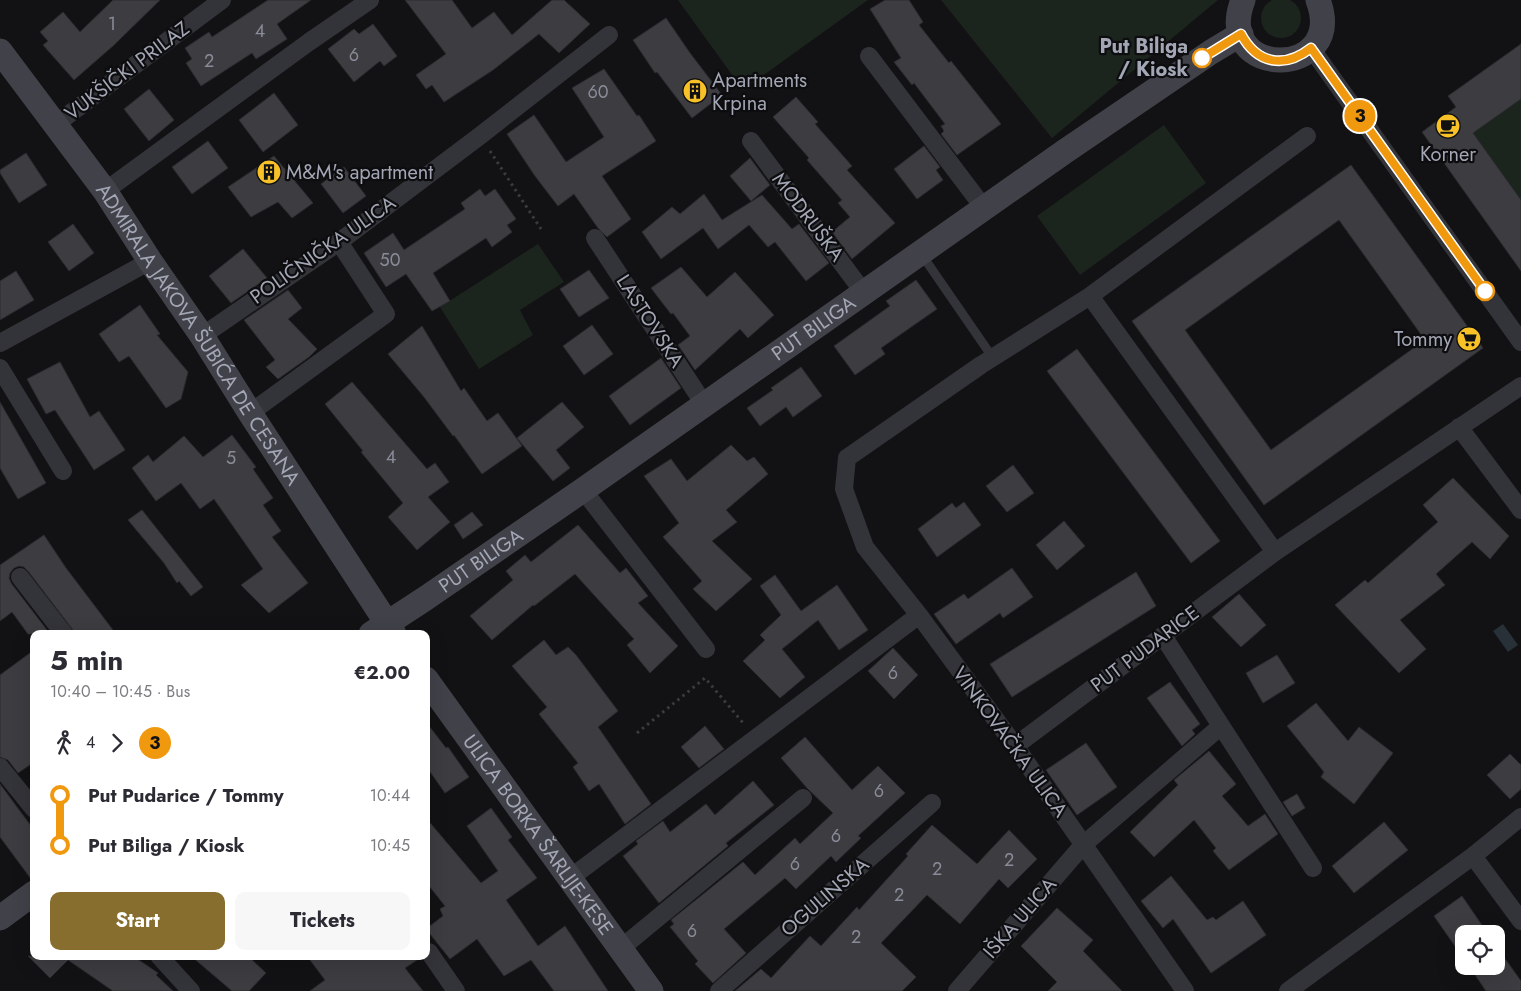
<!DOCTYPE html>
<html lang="en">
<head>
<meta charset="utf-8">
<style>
  :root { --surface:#fff; --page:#f7f7f7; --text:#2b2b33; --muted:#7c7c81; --accent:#876e2e }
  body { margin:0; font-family:Jost,sans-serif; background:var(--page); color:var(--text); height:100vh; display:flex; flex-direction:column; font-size:19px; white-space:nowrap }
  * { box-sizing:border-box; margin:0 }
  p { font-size:16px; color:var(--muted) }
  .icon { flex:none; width:28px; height:28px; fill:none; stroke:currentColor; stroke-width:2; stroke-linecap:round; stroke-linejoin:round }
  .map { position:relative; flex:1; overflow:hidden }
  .side { position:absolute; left:30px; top:630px; width:400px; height:330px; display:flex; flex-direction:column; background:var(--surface); border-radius:10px; box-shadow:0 5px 20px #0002 }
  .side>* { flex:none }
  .badge { padding:0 10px; border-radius:16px; font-size:18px; line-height:32px }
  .fabs { position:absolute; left:1455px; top:925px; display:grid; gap:10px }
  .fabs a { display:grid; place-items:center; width:50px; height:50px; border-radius:10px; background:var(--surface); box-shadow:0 5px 20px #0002; font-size:25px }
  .map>.badge { position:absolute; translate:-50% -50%; box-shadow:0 0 0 2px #fff }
  .legs { display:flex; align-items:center; gap:8px; height:55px; padding:0 20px; font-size:16px }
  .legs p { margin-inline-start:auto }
  .overview { display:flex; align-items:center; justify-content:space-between; height:85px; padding:0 20px }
  h1 { font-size:28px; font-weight:700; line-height:38px }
  .cta { display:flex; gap:10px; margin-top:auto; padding:10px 20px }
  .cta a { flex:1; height:58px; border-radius:10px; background:var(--accent); color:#fff; font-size:20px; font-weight:700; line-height:58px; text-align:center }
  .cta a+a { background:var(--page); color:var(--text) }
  ul { padding:0 20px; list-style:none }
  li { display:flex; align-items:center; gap:18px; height:50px; font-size:19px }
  li i { display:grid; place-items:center; width:8px; height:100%; margin:0 6px; background:currentColor }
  li i::after { content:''; width:12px; height:12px; margin:-6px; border:4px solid; border-radius:50%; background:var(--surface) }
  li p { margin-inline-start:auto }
  li:first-child i { background:linear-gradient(#0000 50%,currentColor 0) }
  li:last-child i { background:linear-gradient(currentColor 50%,#0000 0) }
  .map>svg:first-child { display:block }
  .green { fill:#1c241e }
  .water { fill:#283038 }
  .building { fill:#3c3c41; stroke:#2c2c30; fill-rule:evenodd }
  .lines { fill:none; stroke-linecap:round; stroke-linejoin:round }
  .path { stroke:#393b40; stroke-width:3; stroke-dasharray:2.5 4; stroke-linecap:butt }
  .lane { stroke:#333439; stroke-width:9 }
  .street { stroke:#333439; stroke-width:18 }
  .secondary { stroke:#414249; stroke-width:25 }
  .line-1-casing { stroke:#fff; stroke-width:11 }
  .line-1 { stroke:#f1990e; stroke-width:8 }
  .stop-1-dot { fill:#fff; stroke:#f1990e; stroke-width:2.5 }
  .labels { text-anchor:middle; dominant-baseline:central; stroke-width:4.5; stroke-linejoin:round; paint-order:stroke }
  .number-label { font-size:18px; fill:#898c98 }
  .stop-label { font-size:20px; font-weight:bold; fill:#a3a7b5; stroke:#0d0d0f; text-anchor:end }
  .street-label { font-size:20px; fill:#a3a7b5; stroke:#0d0d0f }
  .poi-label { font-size:20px; fill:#a3a7b5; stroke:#0d0d0f; text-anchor:start }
</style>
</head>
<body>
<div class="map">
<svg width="1521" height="991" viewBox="0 0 1521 991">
  <rect width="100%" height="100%" fill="#121214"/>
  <path class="green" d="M1261 18a20 20 0 1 1 40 0a20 20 0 1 1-40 0Z
    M678 0H868L743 90Z
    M941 0H1218L1052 138Z
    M1521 99V200L1473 133Z
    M1164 125 1206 183 1080 275 1037 216Z
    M538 244 564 282 520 310 533 335 479 369 440 307Z"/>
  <path class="water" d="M1503 624 1518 645 1508 652 1493 631Z"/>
  <path class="building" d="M113 0H160L114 45 74 80 43 45 48 41 40 32 63 12 80 32Z
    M268 0H311L277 24 287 39 256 59 252 53 201 86 186 63 192 59 185 48 209 32 212 37Z
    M405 0H452L472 28 494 12 512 35 552 0H564L590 24 559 53 539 34 493 70 444 102 432 85 426 89 416 75 446 54Z
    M885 0H909L923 22 919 25 949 63 951 61 1001 124 957 155 941 134 944 131 941 126 945 124 914 83 912 85 894 62 901 58 870 9Z
    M666 18 690 53 722 95 692 118 657 72 655 73 633 40Z
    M373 24 397 56 384 66 380 61 354 82 328 49 354 29 359 34Z
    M1521 44V99L1473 133 1521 200V271L1422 132 1456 107 1448 96Z
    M604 69 637 116 639 115 656 141 602 176 631 219 607 237 598 228 574 194 558 206 535 176 507 134 534 115 566 162 604 137 572 88Z
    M149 89 174 120 149 141 124 109Z
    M274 93 298 125 263 152 239 120Z
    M796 97 818 122 815 124 852 166 847 170 895 223 852 259 832 232 850 217 838 203 842 200 807 160 809 158 773 117Z
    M208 141 228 168 192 194 172 167Z
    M924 146 940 167 936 170 943 180 917 199 894 169Z
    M26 153 47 185 19 203 0 173V170Z
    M274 156 313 203 292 218 278 202 251 217 228 187Z
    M750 158 770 185 751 201 730 176Z
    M1351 165 1483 348 1264 505 1132 321ZM1339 220 1425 340 1271 450 1185 330Z
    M344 167 366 196 343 213 321 184Z
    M480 189 485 196 495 189 516 219 507 225 512 232 492 247 486 238 433 273 450 301 432 311 406 274 386 287 364 253 393 233 404 250 465 209 461 203Z
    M704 194 722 220 762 195 792 229 799 224 829 263 806 281 775 242 768 247 749 225 718 249 703 228 661 259 642 232 672 207 680 214Z
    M73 224 94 253 69 271 48 242Z
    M243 249 267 278 231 303 209 276Z
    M681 267 707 297 735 272 774 315 748 338 740 329 695 370 678 345 690 336 673 313 671 314 651 288Z
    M589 270 609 298 579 317 560 289Z
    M16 271 34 300 0 320V281Z
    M916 280 937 309 881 348 885 354 855 375 834 346 890 306 886 301Z
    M288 290 302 308 288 319 317 349 309 357 278 379 266 367 275 360 244 320Z
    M140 305 160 334 157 335 188 372 181 399 166 408 129 356 119 362 99 334Z
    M592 325 613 354 584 375 563 346Z
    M422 326 461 391 464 388 487 421 498 413 522 446 482 474 454 435 453 436 424 397 388 354Z
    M1077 349 1220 541 1191 563 1047 371Z
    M661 358 681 388 630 425 609 396Z
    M60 362 90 417 99 411 125 450 94 470 55 410 46 414 27 379Z
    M801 367 822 396 793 417 786 407 760 426 747 408 773 390 771 388Z
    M352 382 427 469 435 463 449 482 428 497 450 522 417 550 388 517 403 503 361 452 363 451 325 404Z
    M0 402 46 483 18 499 0 468Z
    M562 402 584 427 556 450 570 468 553 481 517 438Z
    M232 435 256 467 253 469 273 498 263 505 281 531 272 537 308 583 269 613 241 585 263 569 214 499 200 509 181 483 156 501 132 468 148 455 153 462 184 436 203 457Z
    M731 445 747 461 754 457 768 474 726 510 737 522 712 541 752 579 716 611 693 589 702 581 663 537 679 523 644 476 671 459 687 481Z
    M1013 465 1034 493 1007 512 986 486Z
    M1453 478 1509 536 1490 559 1472 542 1436 574 1445 585 1400 620 1426 649 1399 673 1335 605 1365 580 1368 583 1438 522 1423 505Z
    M964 502 981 525 937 557 918 529 952 503 956 508Z
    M142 510 203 587 191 596 179 581 177 583 164 563 128 520Z
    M472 512 483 525 463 539 454 525Z
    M1064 521 1085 546 1057 570 1036 545Z
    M578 525 620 573 626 568 648 596 638 603 678 646 650 673 627 645 634 639 575 574 534 606 533 605 492 640 470 616 513 580 506 571 525 555 531 562Z
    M44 535 66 568 116 634H76L28 571 24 567 19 566 14 568 10 573 9 578 11 583 50 634H28L12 612 0 621V565Z
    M1012 568 1033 597 1003 618 1000 613 956 644 934 614 964 594 968 599Z
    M1136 572 1156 606 1012 697 990 664Z
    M775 575 801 611 837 585 868 630 839 650 818 620 782 649 805 677 780 698 743 661 765 640 760 635 781 615 760 586Z
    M1239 594 1266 625 1241 647 1212 617Z
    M544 640 556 655 568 647 576 655 618 711 598 727 651 804 625 824 599 784 589 791 573 767 578 763 539 714 547 707 512 666Z
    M893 648 918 675 894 699 868 671Z
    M34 650V762L18 773 8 760 0 757V675Z
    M1277 655 1295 683 1263 703 1246 673Z
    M1170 682 1200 724 1192 730 1195 734 1182 746 1147 698Z
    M1316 703 1348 741 1359 727 1393 753 1354 804 1321 777 1324 772 1287 726Z
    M426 722 446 748 448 747 469 777 445 793 426 766Z
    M705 726 724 749 699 768 681 747Z
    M805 737 852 790 878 766 905 793 858 836 861 838 836 862 831 856 796 889 785 878 724 929 746 953 713 983 695 964 698 961 670 927 674 924 671 920 743 862 755 875 795 838 800 844 833 813 807 788 781 758Z
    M1086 743 1117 787 1077 815 1046 770Z
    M1209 751 1236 784 1222 796 1248 826 1265 814 1278 834 1229 870 1213 851 1216 848 1194 820 1154 857 1130 832 1178 785 1174 780Z
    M1510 754 1521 765V789L1510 799 1487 775Z
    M753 781 774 805 726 843 728 846 659 903 623 856 638 844 636 841 663 821 670 832 706 804 715 815Z
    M0 784 34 830V879H31L0 837Z
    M1297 794 1305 808 1292 816 1283 802Z
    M491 808 512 837 508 840 537 878 506 900 538 946 565 926 608 991H554L531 960 504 976 477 939 450 959 426 929 443 916 440 909 445 906 426 882V818L481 883 498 871 467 826Z
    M1384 822 1408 850 1354 893 1332 866Z
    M932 825 977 864 1009 830 1037 859 1008 888 999 879 960 924 927 895 881 943 916 977 902 991H735L761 969 771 978 810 936 821 946 857 907 859 910 908 856 906 854Z
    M1171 876 1207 920 1213 917 1216 920 1243 901 1266 935 1211 973 1173 919 1163 928 1141 901Z
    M1462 896 1488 934H1464V959L1434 916Z
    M1057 908 1093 940 1083 951 1122 991H1048L1057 982 1021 946Z
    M1496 946 1521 981V991H1486L1469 966H1496Z
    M28 956H133L158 973 156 975 173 991H113L68 960 50 978Z
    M191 956H248L266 973 249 991H232Z
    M307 956H420V958L405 968 423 991H310L325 980Z"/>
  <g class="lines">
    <path class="path" d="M490 151 541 229
      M637 733 705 678 744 724"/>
    <path class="lane" d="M922 255 993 358"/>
    <path class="street" d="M1311 48 1521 342
      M869 56 984 208
      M56 124 222 0
      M751 141 864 293
      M105 191 309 42 370 0
      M595 238 704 404
      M1090 296 1275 552
      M202 336 339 242 481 135 609 35
      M0 343 150 261
      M0 368 63 471
      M250 413 386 314 339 242
      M1459 427 1521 510
      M583 490 706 649
      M20 577 64 634
      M1163 636 1313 868
      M1015 746 1275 552 1521 386
      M0 767 34 809
      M1473 856 1521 921
      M569 879 919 615
      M620 949 803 798
      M429 952 456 991
      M159 956 191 991
      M719 991 932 803
      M957 991 1083 845 1221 726
      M1185 991 1015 746 919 615 865 547 844 489 847 458 981 365 1090 296 1307 136
      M1288 991 1473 856 1521 817"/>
    <g class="secondary">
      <path d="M1243 0C1212 80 1348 80 1318 0"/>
      <path id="s1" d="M0 51 105 191 150 261 202 336 250 413 394 634"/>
      <path id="s2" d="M371 634 426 598 583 490 1064 152 1211 52 1241 34"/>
      <path id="s3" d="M426 679 651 991"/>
      <path d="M0 918 34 893"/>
    </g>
  </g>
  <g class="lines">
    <defs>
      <path id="line-1" d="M1202 58 1241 34C1257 64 1284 69 1311 48L1485 291"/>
    </defs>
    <use href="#line-1" class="line-1-casing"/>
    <use href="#line-1" class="line-1"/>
  </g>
  <defs>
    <symbol id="building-disc" viewBox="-11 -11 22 22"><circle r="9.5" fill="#f7c127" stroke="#0d0d0f"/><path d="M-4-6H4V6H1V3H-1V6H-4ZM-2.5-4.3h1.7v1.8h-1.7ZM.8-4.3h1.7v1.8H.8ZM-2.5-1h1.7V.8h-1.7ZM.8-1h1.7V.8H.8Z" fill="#111"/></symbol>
    <symbol id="cafe-disc" viewBox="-11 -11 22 22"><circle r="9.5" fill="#f7c127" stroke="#0d0d0f"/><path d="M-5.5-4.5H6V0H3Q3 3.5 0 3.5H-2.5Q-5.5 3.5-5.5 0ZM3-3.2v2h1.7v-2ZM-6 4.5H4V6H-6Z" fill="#111"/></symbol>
    <symbol id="supermarket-disc" viewBox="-11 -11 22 22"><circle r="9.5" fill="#f7c127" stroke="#0d0d0f"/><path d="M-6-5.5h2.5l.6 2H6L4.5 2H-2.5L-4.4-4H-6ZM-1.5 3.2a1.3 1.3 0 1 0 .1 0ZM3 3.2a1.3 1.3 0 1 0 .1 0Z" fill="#111"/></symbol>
  </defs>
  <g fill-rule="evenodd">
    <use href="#building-disc" x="681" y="77" width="28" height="28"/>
    <use href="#cafe-disc" x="1434" y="112" width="28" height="28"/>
    <use href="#building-disc" x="255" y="158" width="28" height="28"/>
    <use href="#supermarket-disc" x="1455" y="325" width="28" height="28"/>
  </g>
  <g class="stop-1-dot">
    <circle cx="1202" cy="58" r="9"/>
    <circle cx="1485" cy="291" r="9"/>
  </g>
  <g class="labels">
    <g class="number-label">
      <text x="112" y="24">1</text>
      <text x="260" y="31">4</text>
      <text x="354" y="55">6</text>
      <text x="209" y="61">2</text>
      <text x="598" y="92">60</text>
      <text x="390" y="260">50</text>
      <text x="391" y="457">4</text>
      <text x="231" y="458">5</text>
      <text x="893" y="673">6</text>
      <text x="879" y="791">6</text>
      <text x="836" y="836">6</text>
      <text x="1009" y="860">2</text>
      <text x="795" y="864">6</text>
      <text x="937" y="869">2</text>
      <text x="899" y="895">2</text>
      <text x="692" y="931">6</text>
      <text x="856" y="937">2</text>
    </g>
    <g class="stop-label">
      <text x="1188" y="46">Put Biliga<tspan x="1188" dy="23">/ Kiosk</tspan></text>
    </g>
    <g class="street-label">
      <text transform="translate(127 71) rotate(-37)">VUKŠIČKI PRILAZ</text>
      <text transform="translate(808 217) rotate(53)">MODRUŠKA</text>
      <text transform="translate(323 250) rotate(-35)">POLIČNIČKA ULICA</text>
      <text transform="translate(650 321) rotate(57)">LASTOVSKA</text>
      <text stroke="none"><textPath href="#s2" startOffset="538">PUT BILIGA</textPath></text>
      <text stroke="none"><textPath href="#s1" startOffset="346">ADMIRALA JAKOVA ŠUBIĆA DE CESANA</textPath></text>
      <text stroke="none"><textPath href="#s2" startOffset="132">PUT BILIGA</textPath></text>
      <text transform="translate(1145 649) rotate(-37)">PUT PUDARICE</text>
      <text transform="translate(1010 742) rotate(54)">VINKOVAČKA ULICA</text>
      <text stroke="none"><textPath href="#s3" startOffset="192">ULICA BORKA ŠARLIJE-KESE</textPath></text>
      <text transform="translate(825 897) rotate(-41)">OGULINSKA</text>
      <text transform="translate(1020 918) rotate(-49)">IŠKA ULICA</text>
    </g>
    <g class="poi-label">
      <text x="712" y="80">Apartments<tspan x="712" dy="23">Krpina</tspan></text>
      <text x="1448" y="154" text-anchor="middle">Korner</text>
      <text x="286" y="172">M&amp;M's apartment</text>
      <text x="1452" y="339" text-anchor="end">Tommy</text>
    </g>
  </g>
</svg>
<div class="fabs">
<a><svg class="icon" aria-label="locate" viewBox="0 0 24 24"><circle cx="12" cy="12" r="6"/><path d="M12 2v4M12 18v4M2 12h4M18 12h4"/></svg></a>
</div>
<b class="badge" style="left:1360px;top:116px;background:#f1990e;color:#111">3</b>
<section class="side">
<div class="overview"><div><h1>5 min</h1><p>10:40 – 10:45 · Bus</p></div><b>€2.00</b></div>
<div class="legs"><svg class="icon" aria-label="walk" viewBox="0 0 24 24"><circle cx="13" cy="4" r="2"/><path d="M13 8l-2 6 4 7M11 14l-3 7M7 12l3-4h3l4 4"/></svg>4<svg class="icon" aria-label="forward" viewBox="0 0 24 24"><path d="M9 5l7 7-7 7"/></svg><b class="badge" style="background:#f1990e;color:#111">3</b></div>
<ul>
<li><i style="color:#f1990e"></i><b>Put Pudarice / Tommy</b><p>10:44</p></li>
<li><i style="color:#f1990e"></i><b>Put Biliga / Kiosk</b><p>10:45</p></li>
</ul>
<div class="cta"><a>Start</a><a>Tickets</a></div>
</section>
</div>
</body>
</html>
